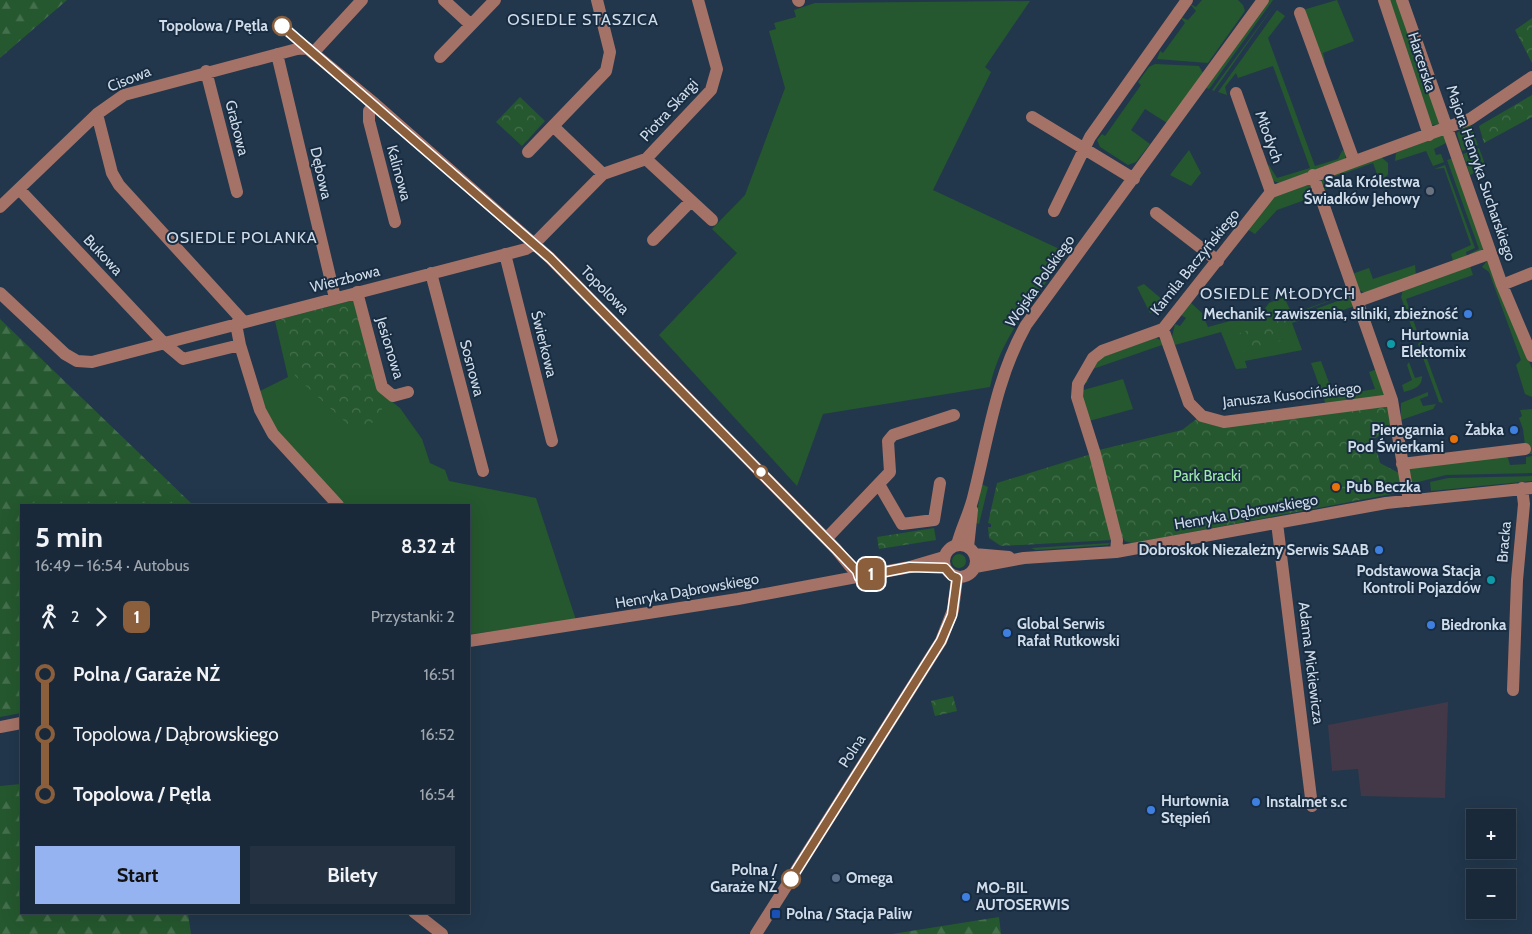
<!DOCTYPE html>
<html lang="pl">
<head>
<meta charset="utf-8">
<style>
  :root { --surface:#1a2939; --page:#233141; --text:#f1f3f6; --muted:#9fa6ae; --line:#384553; --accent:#95b2f1 }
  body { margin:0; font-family:Cabin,sans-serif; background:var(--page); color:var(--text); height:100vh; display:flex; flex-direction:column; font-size:19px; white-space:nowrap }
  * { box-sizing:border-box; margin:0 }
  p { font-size:16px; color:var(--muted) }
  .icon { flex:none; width:28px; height:28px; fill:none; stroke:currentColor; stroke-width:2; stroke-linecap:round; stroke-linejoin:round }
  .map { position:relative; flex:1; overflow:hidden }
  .panel { position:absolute; left:20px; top:504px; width:450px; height:410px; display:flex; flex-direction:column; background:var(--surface); border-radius:0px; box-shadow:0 5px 20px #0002,0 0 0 1px var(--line) }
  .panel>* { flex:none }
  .badge { padding:0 10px; border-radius:8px; font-size:18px; line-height:32px }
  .buttons { position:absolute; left:1466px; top:809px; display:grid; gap:10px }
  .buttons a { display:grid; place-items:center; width:50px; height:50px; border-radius:0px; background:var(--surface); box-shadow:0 5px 20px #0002,0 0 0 1px var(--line); font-size:25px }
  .map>.badge { position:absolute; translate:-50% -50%; box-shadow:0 0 0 2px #fff }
  .legs { display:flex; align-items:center; gap:8px; height:55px; padding:0 15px; font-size:16px }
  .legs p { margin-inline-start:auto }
  .overview { display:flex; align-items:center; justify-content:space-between; height:85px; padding:0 15px }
  h1 { font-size:28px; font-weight:700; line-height:38px }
  .action { display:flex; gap:10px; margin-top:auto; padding:10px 15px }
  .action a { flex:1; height:58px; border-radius:0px; background:var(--accent); color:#111; font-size:20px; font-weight:700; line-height:58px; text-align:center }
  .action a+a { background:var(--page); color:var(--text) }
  ul { padding:0 15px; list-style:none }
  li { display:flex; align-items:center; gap:18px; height:60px; font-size:19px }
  li i { display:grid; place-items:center; width:8px; height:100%; margin:0 6px; background:currentColor }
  li i::after { content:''; width:12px; height:12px; margin:-6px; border:4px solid; border-radius:50%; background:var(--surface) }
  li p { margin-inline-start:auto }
  li:first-child i { background:linear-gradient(#0000 50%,currentColor 0) }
  li:last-child i { background:linear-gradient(currentColor 50%,#0000 0) }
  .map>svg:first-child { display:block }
  .commercial { fill:#433848 }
  .grass { fill:#25582e }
  .forest { fill:url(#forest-firs) }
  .park { fill:url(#park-crowns) }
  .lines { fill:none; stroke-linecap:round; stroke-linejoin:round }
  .minor { stroke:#a57267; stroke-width:12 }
  .line-1-casing { stroke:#fff; stroke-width:11 }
  .line-1 { stroke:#8b5e3c; stroke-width:8 }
  .stop-1-dot { fill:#fff; stroke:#8b5e3c; stroke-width:2.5 }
  .worship-dot { fill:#6b7280; stroke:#182d41; stroke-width:2 }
  .shop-dot { fill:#3f7fe0; stroke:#182d41; stroke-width:2 }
  .culture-dot { fill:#0f9aa8; stroke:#182d41; stroke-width:2 }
  .food-dot { fill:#e8710a; stroke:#182d41; stroke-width:2 }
  .service-dot { fill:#5c6f8a; stroke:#182d41; stroke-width:2 }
  .transit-dot { fill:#1a4fb4; stroke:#182d41; stroke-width:2 }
  .labels { text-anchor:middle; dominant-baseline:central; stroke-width:4; stroke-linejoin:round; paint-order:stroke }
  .stop-label { font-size:15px; font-weight:bold; fill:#d0dcea; stroke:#182d41; text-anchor:end }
  .street-label { font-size:15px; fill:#d0dcea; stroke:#182d41 }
  .poi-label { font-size:15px; font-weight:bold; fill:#d0dcea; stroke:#182d41; text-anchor:start }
  .park-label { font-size:15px; fill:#a0edaa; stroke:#182d41 }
  .neighbourhood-label { font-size:16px; letter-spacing:1px; fill:#d0dcea; stroke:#182d41 }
</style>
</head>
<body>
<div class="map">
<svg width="1532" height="934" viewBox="0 0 1532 934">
  <defs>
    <pattern id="forest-firs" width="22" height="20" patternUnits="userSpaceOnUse" patternTransform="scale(1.25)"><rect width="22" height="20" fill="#25582e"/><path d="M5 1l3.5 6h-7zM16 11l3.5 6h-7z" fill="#446f4c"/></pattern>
    <pattern id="park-crowns" width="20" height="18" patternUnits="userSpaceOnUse" patternTransform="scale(1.25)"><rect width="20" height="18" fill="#25582e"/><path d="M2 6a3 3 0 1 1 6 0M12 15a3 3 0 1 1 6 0" fill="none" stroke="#446f4c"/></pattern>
  </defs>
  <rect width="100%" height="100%" fill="#22374c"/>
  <path class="commercial" d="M1448 702 1445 798 1361 796 1358 769 1332 771 1328 725Z"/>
  <path class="grass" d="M1202 0H1238L1243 5 1245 11 1208 63 1157 59 1160 51 1163 53 1185 23 1180 17 1188 20 1196 11 1190 4 1196 7Z
    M1269 0H1273L1209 89 1206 88Z
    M1337 0 1354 41 1323 53 1325 62 1322 63 1303 10Z
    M1387 0H1398L1441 124 1432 125Z
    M1030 1 985 67 991 72 933 190 1068 253C1038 295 1000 336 990 387L823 414 797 486 659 335 737 253 712 229 745 195 785 88 769 31 776 29 774 23 796 17 794 10 815 3Z
    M1273 7 1214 91 1212 90Z
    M1277 10 1285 16 1268 38 1315 166 1338 159 1342 151 1346 149 1345 159 1279 183 1271 180 1266 166 1269 165 1277 178 1310 168 1273 66 1238 78 1236 73 1225 87 1227 95 1218 92Z
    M1155 64 1199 66 1203 73 1167 123 1145 109 1131 130 1150 144 1136 162 1128 165 1100 147 1097 140 1102 134 1105 136 1141 85 1138 82 1149 67Z
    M1470 123 1478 145 1462 151 1457 133Z
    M1440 135 1446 137 1448 142 1434 149 1436 155 1441 154 1444 162 1433 166 1426 151 1395 161 1396 153Z
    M1479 148 1486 167 1470 175 1463 154Z
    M1189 150 1201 173 1191 186 1170 175Z
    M1381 157 1388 163V175L1385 177 1388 184H1395L1382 188 1373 163 1328 179 1331 187 1323 190 1321 182 1323 178Z
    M1453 158 1486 248 1470 256 1469 254 1479 249 1447 160Z
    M1445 165 1475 248 1466 252 1467 257 1453 261 1451 254 1471 245 1444 168 1434 169Z
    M1305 184 1310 185 1316 196 1277 210 1255 234 1247 229 1273 197Z
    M1487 261 1493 264 1532 369V397L1525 394 1516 365 1521 360 1489 272 1482 267Z
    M1415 265 1416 276 1364 293 1358 289 1352 274 1369 268 1373 279Z
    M1470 266 1473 275 1406 299 1418 334H1414L1401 297 1403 290Z
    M1144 284 1164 301 1159 311 1150 313 1137 287Z
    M1350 293 1285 318 1284 316 1253 350 1283 339 1289 326 1286 320 1351 296 1355 306 1340 311 1338 308 1292 323 1302 350 1245 361 1247 368 1236 369 1221 332 1175 345 1172 337 1175 324 1180 326 1186 318 1181 315 1191 303 1202 313 1208 327 1248 316 1256 320 1269 303 1284 297 1292 314Z
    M355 300 377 390 400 408 422 439 430 463 445 470 449 481 536 498 576 620 472 634 469 632V505H342L279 435 258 392 288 377 275 321Z
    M1156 338 1164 342 1168 349 1164 350 1162 345 1090 370 1087 383 1083 382 1089 369 1102 357Z
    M1421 341V342L1443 403 1439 402 1418 344Z
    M1321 361 1334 396 1375 389 1369 372 1377 369 1385 393 1383 397 1326 405 1311 363Z
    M1409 362 1415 378 1422 376C1422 388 1413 389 1404 392L1402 385 1412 380 1407 365Z
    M1123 379 1133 409 1089 421 1080 391Z
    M1428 392V396L1420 399 1423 406 1436 404 1433 409 1401 420V403Z
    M1532 409V454H1526L1523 429 1519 418 1522 416 1520 410Z
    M1505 455 1508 458 1510 465 1526 464V457L1532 456V473L1446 475 1410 484 1409 468Z
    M1532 476V481L1431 491 1430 482 1448 478Z
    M981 484 988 487 979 524 976 523Z
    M1110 543 1108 545 1036 550 1031 548Z
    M952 561a7 7 0 1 1 14 0a7 7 0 1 1-14 0Z"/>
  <path class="forest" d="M0 0H67L0 58Z
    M0 319 193 505H21V713L0 717Z
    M21 784V912L188 913 191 934H0V786Z
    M999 917 1001 934H892Z"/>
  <path class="park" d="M1532 18V63L1515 30Z
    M1532 95V117L1484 143 1479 126Z
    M520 97 545 121 522 146 496 122Z
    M355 300 384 418 354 430 295 376 281 319Z
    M1285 316 1289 326 1288 335C1277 345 1258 351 1244 352L1237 347V337L1240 333Z
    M1386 406 1390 409 1391 425 1376 438 1371 439 1373 451H1377L1380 463 1399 473 1401 486 1397 493 1165 537 1132 543 1125 541 1122 537 1099 450 1182 430 1198 418Z
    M1091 454 1112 540 1001 546 989 538 988 527H991V524L988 523 997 483Z
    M934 528 936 540 879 549 877 537Z
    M953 696 957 711 935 716 931 701Z"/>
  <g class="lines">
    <path class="minor" d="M444 0 471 25
      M798 0 799 1
      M1384 0 1429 135
      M1402 0 1502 285 1532 356
      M1300 13 1354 161
      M314 52 362 0
      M277 54 335 298
      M440 57 495 0
      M206 71 237 192
      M1236 93 1271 192
      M375 104 369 111V121L395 222
      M97 114 112 173 119 185 243 321
      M1032 117 1134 179
      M553 126 603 174
      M528 152 606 71 610 52 597 0
      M646 159 712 220
      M1313 175 1392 400 1409 501
      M19 189 164 343 183 359 240 345 236 324
      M0 207 97 114 124 95 297 49 307 48 375 104 550 258 836 549 859 577
      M1054 211 1090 137 1187 0
      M1156 213 1218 261
      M653 240 691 201
      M505 254 552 441
      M431 273 483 471
      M1502 285 1532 273
      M357 292 382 387 393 396 408 392
      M0 293 65 354 77 361 92 362 526 249 534 244 603 174 646 159 711 90 717 69 698 0
      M1358 301 1491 253
      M1163 329 1189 403 1202 416 1224 422 1392 400
      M240 345 260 410 273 434 338 505
      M1402 464 1525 449
      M880 486 902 524 934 520 940 483
      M1277 523 1312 806
      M826 539 890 472 888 441 893 435 954 415
      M944 561a16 16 0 1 1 32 0a16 16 0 1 1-32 0Z
      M957 545C961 529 969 514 973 498 988 439 996 378 1026 325L1263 0
      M968 547 972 510
      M1116 552 1117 540 1095 454 1077 397 1078 384 1093 358 1102 351 1163 329 1271 192 1470 119 1532 77
      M974 554 1009 557
      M975 567 1024 558 1116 552 1386 503 1532 488
      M469 641 738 599 910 567 944 557
      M1513 690 1517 580 1524 504 1522 488
      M0 727 21 723
      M414 912 442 934
      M756 934 941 641 953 610 957 578"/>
  </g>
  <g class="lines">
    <defs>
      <path id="line-1" d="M282 26 550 258 836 549 857 571 859 577 910 567 945 568 952 576 957 578 952 615 941 641 791 879"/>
    </defs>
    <use href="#line-1" class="line-1-casing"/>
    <use href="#line-1" class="line-1"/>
  </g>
  <g class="stop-1-dot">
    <circle cx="282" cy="26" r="9"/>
    <circle cx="761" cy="472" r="6"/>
    <circle cx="791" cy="879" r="9"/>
  </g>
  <circle class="worship-dot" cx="1430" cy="191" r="5"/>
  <g class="shop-dot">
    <circle cx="1468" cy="314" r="5"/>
    <circle cx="1514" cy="430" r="5"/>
    <circle cx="1379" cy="550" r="5"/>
    <circle cx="1431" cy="625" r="5"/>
    <circle cx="1007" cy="633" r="5"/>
    <circle cx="1256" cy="802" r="5"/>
    <circle cx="1151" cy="810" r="5"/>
    <circle cx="966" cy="897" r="5"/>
  </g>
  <g class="culture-dot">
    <circle cx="1391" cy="344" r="5"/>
    <circle cx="1491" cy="580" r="5"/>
  </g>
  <g class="food-dot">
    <circle cx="1454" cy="439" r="5"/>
    <circle cx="1336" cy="487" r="5"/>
  </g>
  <circle class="service-dot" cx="836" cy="878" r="5"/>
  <rect class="transit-dot" x="771" y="909" width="10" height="10" rx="2.5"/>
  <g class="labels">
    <g class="stop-label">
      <text x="268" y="26">Topolowa / Pętla</text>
      <text x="777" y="870">Polna /<tspan x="777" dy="17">Garaże NŻ</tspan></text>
    </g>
    <g class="street-label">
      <text transform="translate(1422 62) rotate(72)">Harcerska</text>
      <text transform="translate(129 79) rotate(-22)">Cisowa</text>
      <text transform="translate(669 110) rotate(-48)">Piotra Skargi</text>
      <text transform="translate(237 128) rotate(76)">Grabowa</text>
      <text transform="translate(1269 137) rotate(70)">Młodych</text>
      <text transform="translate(321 173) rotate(77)">Dębowa</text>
      <text transform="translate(399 173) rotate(75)">Kalinowa</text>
      <text transform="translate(1481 173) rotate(71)">Majora Henryka Sucharskiego</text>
      <text transform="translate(103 255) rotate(47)">Bukowa</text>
      <text transform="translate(1195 262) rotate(-51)">Kamila Baczyńskiego</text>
      <text transform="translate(345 279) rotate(-14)">Wierzbowa</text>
      <text transform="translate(1040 281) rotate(-55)">Wojska Polskiego</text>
      <text transform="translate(605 290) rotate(45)">Topolowa</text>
      <text transform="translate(544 344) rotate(76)">Świerkowa</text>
      <text transform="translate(390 348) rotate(73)">Jesionowa</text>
      <text transform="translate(472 368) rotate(75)">Sosnowa</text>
      <text transform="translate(1292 395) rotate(-6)">Janusza Kusocińskiego</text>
      <text transform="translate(1246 512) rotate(-10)">Henryka Dąbrowskiego</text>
      <text transform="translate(1504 542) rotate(-85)">Bracka</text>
      <text transform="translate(687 591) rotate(-10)">Henryka Dąbrowskiego</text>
      <text transform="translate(1311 663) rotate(83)">Adama Mickiewicza</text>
      <text transform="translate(852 751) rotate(-57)">Polna</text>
    </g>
    <g class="poi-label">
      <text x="1420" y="182" text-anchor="end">Sala Królestwa<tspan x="1420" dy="17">Świadków Jehowy</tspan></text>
      <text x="1458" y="314" text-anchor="end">Mechanik- zawiszenia, silniki, zbieżność</text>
      <text x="1401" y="335">Hurtownia<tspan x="1401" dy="17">Elektomix</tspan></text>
      <text x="1444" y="430" text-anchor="end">Pierogarnia<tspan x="1444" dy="17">Pod Świerkami</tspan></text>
      <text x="1504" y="430" text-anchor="end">Żabka</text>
      <text x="1346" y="487">Pub Beczka</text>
      <text x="1369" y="550" text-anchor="end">Dobroskok Niezależny Serwis SAAB</text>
      <text x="1481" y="571" text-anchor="end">Podstawowa Stacja<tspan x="1481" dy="17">Kontroli Pojazdów</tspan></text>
      <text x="1017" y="624">Global Serwis<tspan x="1017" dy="17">Rafał Rutkowski</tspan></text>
      <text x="1441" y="625">Biedronka</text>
      <text x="1161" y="801">Hurtownia<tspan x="1161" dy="17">Stępień</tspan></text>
      <text x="1266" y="802">Instalmet s.c</text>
      <text x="846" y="878">Omega</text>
      <text x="976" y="888">MO-BIL<tspan x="976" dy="17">AUTOSERWIS</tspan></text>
      <text x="786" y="914">Polna / Stacja Paliw</text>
    </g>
    <g class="park-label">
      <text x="1207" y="476">Park Bracki</text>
    </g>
    <g class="neighbourhood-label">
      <text x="583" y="19">OSIEDLE STASZICA</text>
      <text x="242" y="237">OSIEDLE POLANKA</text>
      <text x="1278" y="293">OSIEDLE MŁODYCH</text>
    </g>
  </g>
</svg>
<div class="buttons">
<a>+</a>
<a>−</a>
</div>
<b class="badge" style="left:871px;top:574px;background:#8b5e3c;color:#fff">1</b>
<section class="panel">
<div class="overview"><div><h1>5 min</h1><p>16:49 – 16:54 · Autobus</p></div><b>8.32 zł</b></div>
<div class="legs"><svg class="icon" aria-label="walk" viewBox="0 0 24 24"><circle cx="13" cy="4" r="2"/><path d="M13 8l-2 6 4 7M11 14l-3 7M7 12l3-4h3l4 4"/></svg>2<svg class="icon" aria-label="forward" viewBox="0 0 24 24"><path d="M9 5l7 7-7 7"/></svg><b class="badge" style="background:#8b5e3c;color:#fff">1</b><p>Przystanki: 2</p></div>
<ul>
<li><i style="color:#8b5e3c"></i><b>Polna / Garaże NŻ</b><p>16:51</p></li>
<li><i style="color:#8b5e3c"></i><span>Topolowa / Dąbrowskiego</span><p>16:52</p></li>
<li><i style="color:#8b5e3c"></i><b>Topolowa / Pętla</b><p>16:54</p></li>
</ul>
<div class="action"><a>Start</a><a>Bilety</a></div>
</section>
</div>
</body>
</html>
